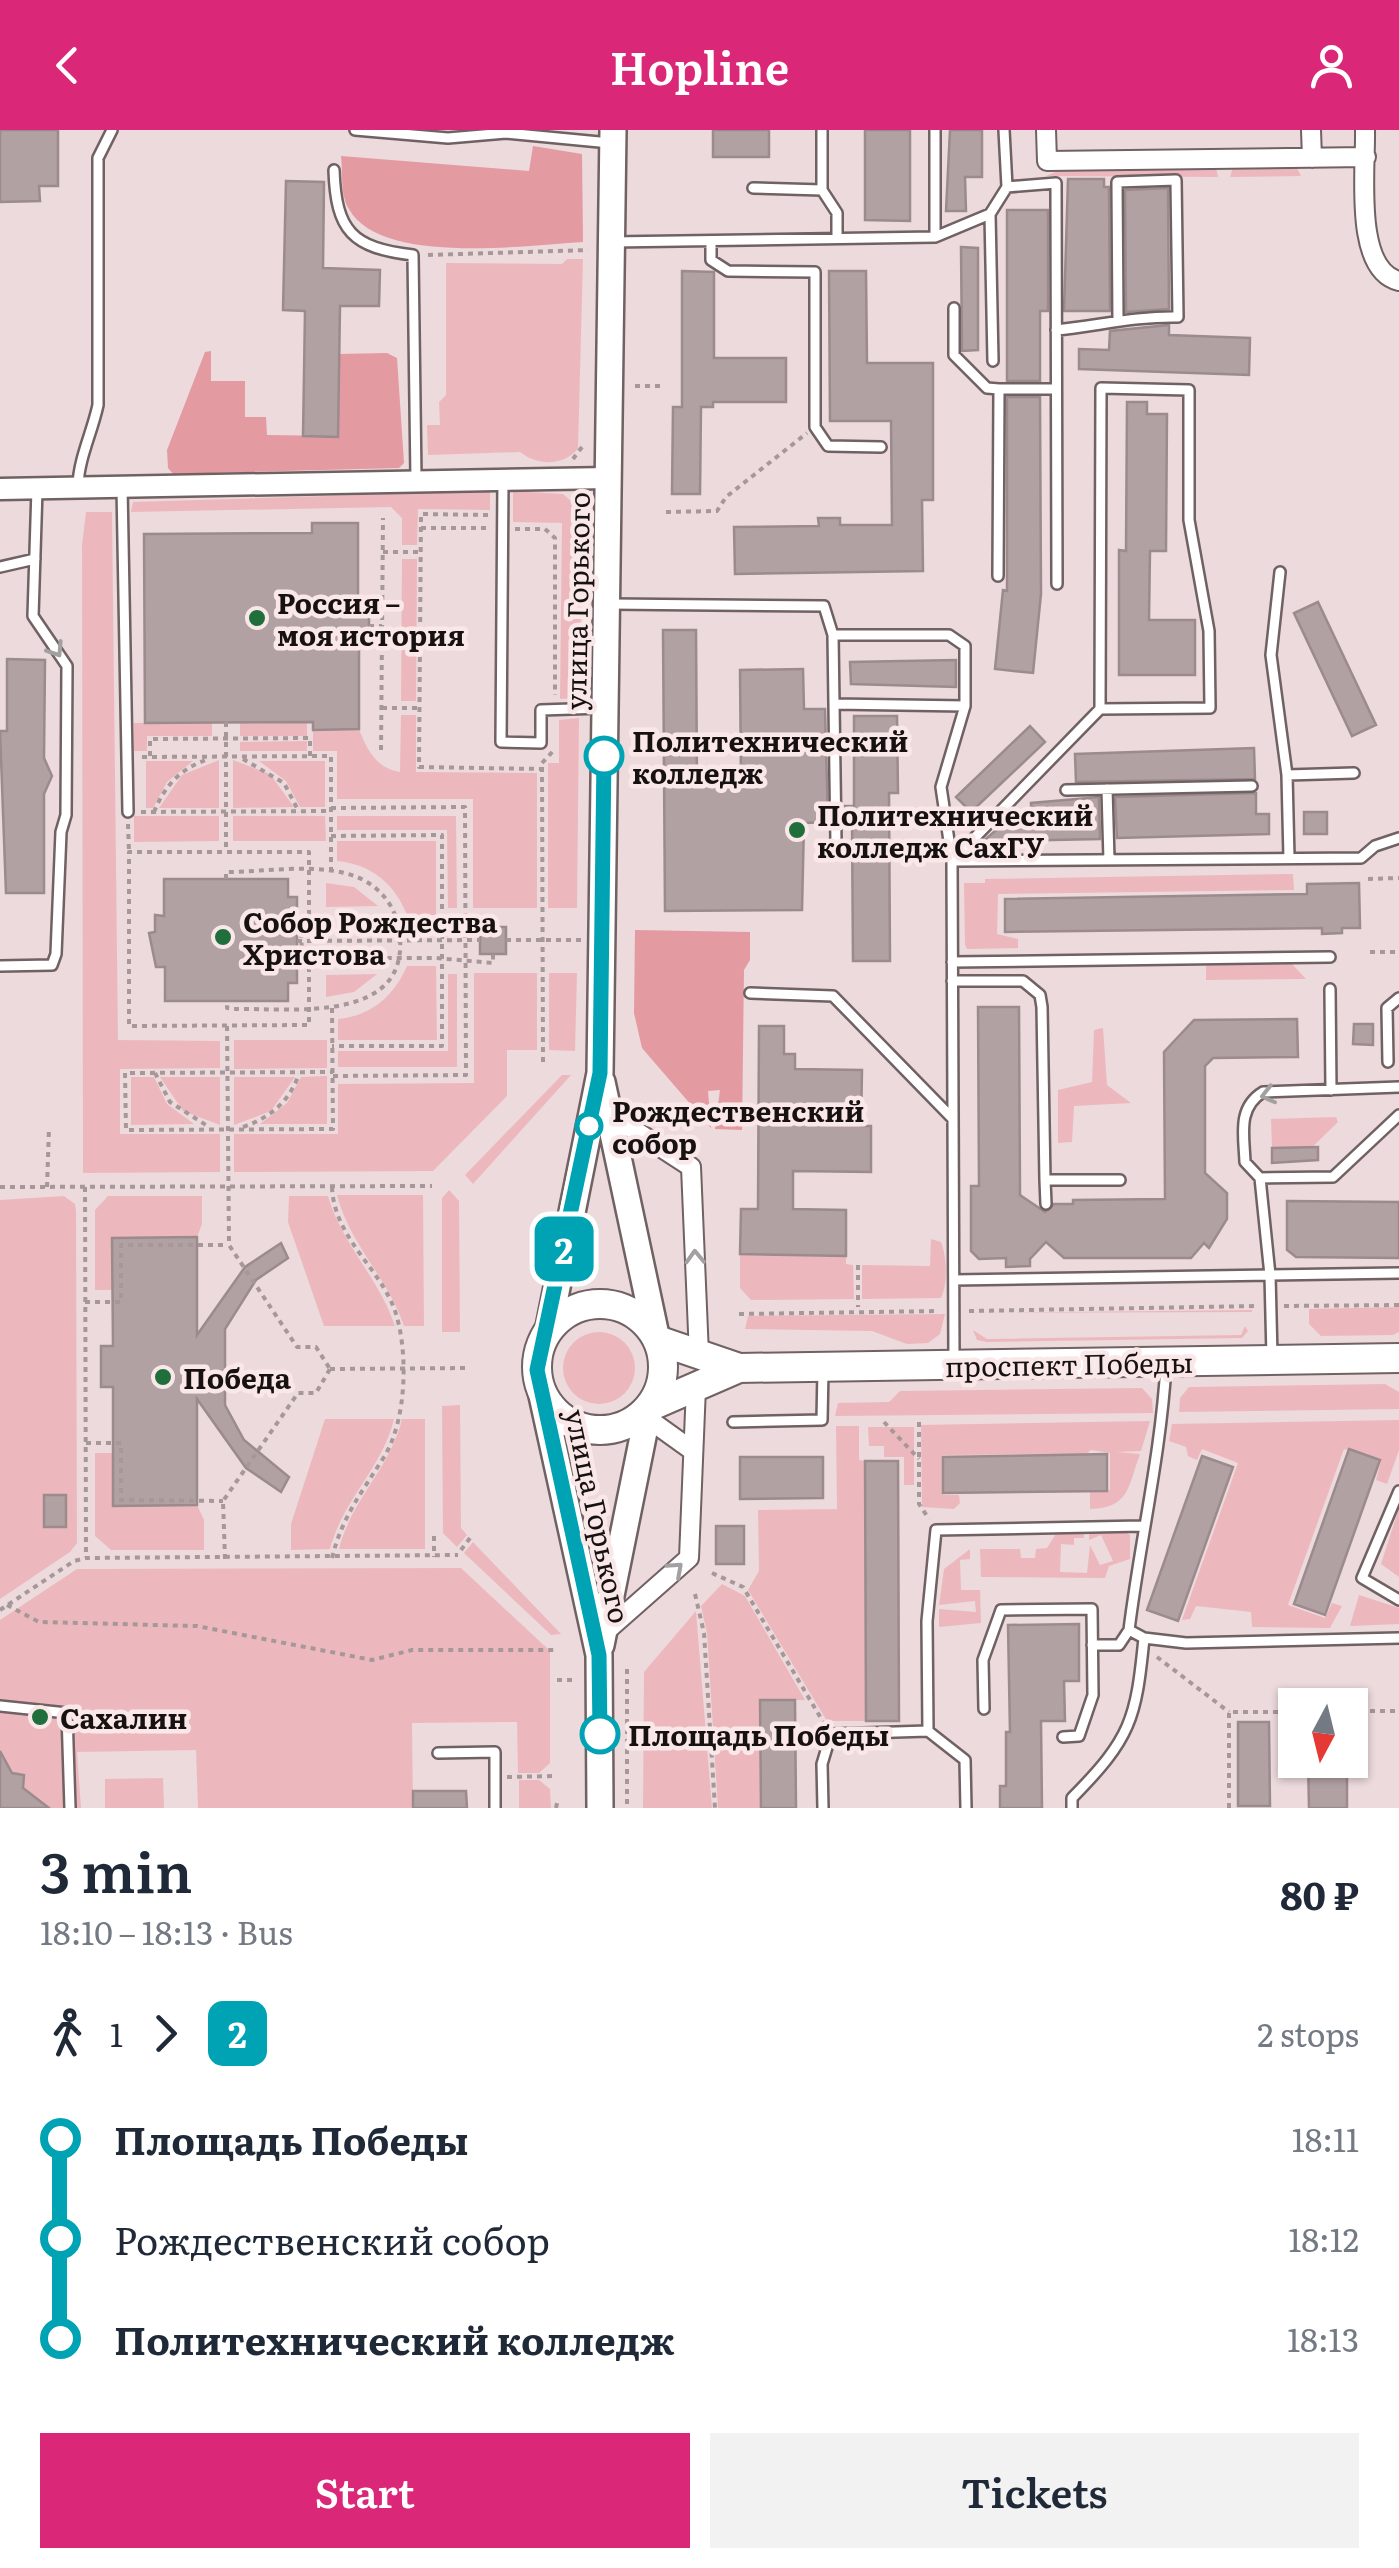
<!DOCTYPE html>
<html lang="en">
<head>
<meta charset="utf-8">
<style>
  :root { --surface:#fff; --page:#f2f2f3; --text:#1f2937; --muted:#747a83; --accent:#db2777 }
  body { margin:0; font-family:Literata,serif; background:var(--page); color:var(--text); height:100vh; display:flex; flex-direction:column; font-size:38px; white-space:nowrap }
  * { box-sizing:border-box; margin:0 }
  p { font-size:32px; color:var(--muted) }
  .icon { flex:none; width:55px; height:55px; fill:none; stroke:currentColor; stroke-width:2; stroke-linecap:round; stroke-linejoin:round }
  .map { position:relative; height:1678px; overflow:hidden }
  .panel { display:flex; flex-direction:column; background:var(--surface); flex:1 }
  .panel>* { flex:none }
  .badge { padding:0 20px; border-radius:15px; font-size:35px; line-height:65px }
  .needle { width:65px; rotate:187deg }
  .tools { position:absolute; left:1278px; top:1558px; display:grid; gap:20px }
  .tools a { display:grid; place-items:center; width:90px; height:90px; border-radius:0px; background:var(--surface); box-shadow:0 2px 8px #0004; font-size:50px }
  .map>.badge { position:absolute; translate:-50% -50%; box-shadow:0 0 0 5px #fff }
  .legs { display:flex; align-items:center; gap:15px; height:110px; padding:0 40px; font-size:32px }
  .legs p { margin-inline-start:auto }
  .summary { display:flex; align-items:center; justify-content:space-between; height:170px; padding:0 40px }
  h1 { font-size:55px; font-weight:600; line-height:75px }
  .action { display:flex; gap:20px; margin-top:auto; padding:20px 40px }
  .action a { flex:1; height:115px; border-radius:0px; background:var(--accent); color:#fff; font-size:40px; font-weight:600; line-height:115px; text-align:center }
  .action a+a { background:var(--page); color:var(--text) }
  ul { padding:0 40px; list-style:none }
  li { display:flex; align-items:center; gap:35px; height:100px; font-size:38px }
  li i { display:grid; place-items:center; width:15px; height:100%; margin:0 12px; background:currentColor }
  li i::after { content:''; width:25px; height:25px; margin:-12px; border:8px solid; border-radius:50%; background:var(--surface) }
  li p { margin-inline-start:auto }
  li:first-child i { background:linear-gradient(#0000 50%,currentColor 0) }
  li:last-child i { background:linear-gradient(currentColor 50%,#0000 0) }
  header { display:flex; justify-content:space-between; align-items:center; height:130px; padding:0 40px; background:var(--accent); color:#fff; font-size:45px; font-weight:600 }
  .map>svg:first-child { display:block }
  .green { fill:#edb8bd }
  .forest { fill:#e49aa1 }
  .building { fill:#b1a1a2; stroke:#9b8b8c; stroke-width:2.5 }
  .lines { fill:none; stroke-linecap:round; stroke-linejoin:round }
  .service-casing { stroke:#706162; stroke-width:14 }
  .minor-casing { stroke:#706162; stroke-width:22 }
  .tertiary-casing { stroke:#706162; stroke-width:25 }
  .secondary-casing { stroke:#706162; stroke-width:30 }
  .primary-casing { stroke:#706162; stroke-width:32 }
  .path { stroke:#a69899; stroke-width:4; stroke-dasharray:5 5; stroke-linecap:butt }
  .service { stroke:#fff; stroke-width:9 }
  .minor { stroke:#fff; stroke-width:18 }
  .tertiary { stroke:#fff; stroke-width:20 }
  .secondary { stroke:#fff; stroke-width:25 }
  .primary { stroke:#fff; stroke-width:28 }
  .oneway { stroke:#a2a0a0 }
  .line-1-casing { stroke:#fff; stroke-width:22 }
  .line-1 { stroke:#00a3b4; stroke-width:15 }
  .poi-dot { fill:#216e3d; stroke:#fae8e9; stroke-width:4 }
  .stop-1-dot { fill:#fff; stroke:#00a3b4; stroke-width:5 }
  .labels { text-anchor:middle; dominant-baseline:central; stroke-width:9; stroke-linejoin:round; paint-order:stroke }
  .street-label { font-size:28px; fill:#171111; stroke:#fae8e9 }
  .poi-label { font-size:28px; font-weight:bold; fill:#171111; stroke:#fae8e9; text-anchor:start }
  .stop-label { font-size:28px; font-weight:bold; fill:#171111; stroke:#fae8e9; text-anchor:start }
</style>
</head>
<body>
<header><svg class="icon" aria-label="back" viewBox="0 0 24 24"><path d="M15 5l-7 7 7 7"/></svg>Hopline<svg class="icon" aria-label="person" viewBox="0 0 24 24"><circle cx="12" cy="8" r="4"/><path d="M4 21q1-7 8-7t8 7"/></svg></header>
<div class="map">
<svg width="1399" height="1678" viewBox="0 0 1399 1678">
  <rect width="100%" height="100%" fill="#ecdadc"/>
  <path class="green" d="M1296 36 1301 46 1230 47 1233 37Z
    M1216 37 1218 47 1046 46 1065 38Z
    M567 129H583L578 319C563 336 538 336 520 322L428 325 427 295H440L439 272 446 265V133L562 134Z
    M490 361V380L418 379 417 415H402V388L391 377 131 382 133 372Z
    M513 361 563 364 583 381 579 568 560 569 562 393 513 392Z
    M86 382H112L118 910 220 911V938L120 939V1004H220V1042L83 1043 82 415Z
    M402 429H417L416 571H401Z
    M401 585H416V642L537 643V778H473V669H337V621H313V600L359 599C367 620 376 638 400 642Z
    M579 588 577 778H548V633H559V590Z
    M212 592V606H147V621H134V593Z
    M240 592H307V606H240Z
    M307 611V621H240V612Z
    M219 630V678H159L182 645Z
    M233 630 270 644 294 677 233 678Z
    M146 631H193L167 652 153 678H146Z
    M259 631H325V677H300L286 651Z
    M134 686H219V711L134 712Z
    M233 686H325L326 711H233Z
    M337 686H456L457 778H448L447 700H337Z
    M337 711H436V785H407C395 754 371 734 337 731Z
    M1293 744 1294 760 998 764 997 804 1018 809V818L967 819 965 815 964 753H985V749Z
    M326 753 354 757 378 776 326 777Z
    M1292 834 1306 849 1206 850V835Z
    M407 836H436L437 910H338V889C371 886 394 866 407 836Z
    M474 843H537V920H507V966L433 1041 234 1042V1004H338V954L474 953Z
    M549 843H577L575 921 549 920Z
    M377 844 354 862 326 867V845Z
    M448 844H457V937H338V921H448Z
    M1103 898 1107 955 1131 973 1074 976 1072 1012 1058 1013V960L1092 952 1094 900Z
    M234 910H327V938L234 939Z
    M562 945H571L473 1054 465 1045Z
    M327 946V994H260L287 973 301 947Z
    M131 947H154L167 974 194 994 131 995Z
    M160 947H220V995L183 981Z
    M234 947H295L271 981 234 995Z
    M1336 987 1338 992 1298 1031 1290 1032V1018H1272L1271 989Z
    M449 1060 459 1071 460 1202H442V1068Z
    M337 1065H423L424 1196H404C388 1148 350 1115 337 1065Z
    M64 1066 75 1074 76 1081 77 1413 70 1422 0 1469V1070Z
    M108 1066H202V1094L197 1107 113 1108V1160H95V1080Z
    M289 1066H328C342 1115 379 1148 395 1196H324L288 1092Z
    M931 1109 941 1112C947 1127 948 1154 941 1168L862 1169V1135L930 1136Z
    M740 1124 846 1126V1134L853 1135 854 1169 751 1170 740 1158Z
    M1399 1177V1202L1393 1205 1321 1206 1309 1194V1179Z
    M1252 1180V1182L964 1183Z
    M945 1184 940 1204 928 1213 907 1214 872 1201 745 1199 748 1186Z
    M1245 1196 1248 1201 1242 1208 987 1212 977 1210 973 1200 987 1209 1241 1205Z
    M563 1238a36 36 0 1 1 72 0a36 36 0 1 1-72 0Z
    M1385 1254 1399 1262V1279L1179 1282 1180 1268 1189 1257Z
    M1142 1258 1152 1269 1153 1283 835 1286 838 1273 889 1272 900 1261Z
    M460 1275 461 1398 467 1405 457 1417 443 1403 442 1276Z
    M325 1289H394C383 1337 343 1369 330 1419L291 1420V1394Z
    M402 1289H425V1419H339C351 1370 391 1337 402 1289Z
    M1399 1290V1320L1387 1354 1376 1350 1381 1331 1344 1319 1288 1475 1325 1488 1332 1473 1342 1476 1330 1498 1252 1497 1251 1482 1196 1476 1190 1489 1182 1490 1238 1333 1202 1319 1197 1330 1188 1326 1186 1317 1169 1311 1172 1294Z
    M1150 1291 1141 1321 1117 1322 1140 1324C1128 1356 1130 1378 1090 1379V1361L1110 1360V1323L1091 1320 1086 1324 942 1325V1365H959L960 1373 954 1379 922 1377 921 1295Z
    M836 1296H859V1330L865 1331 866 1591H827L748 1460 759 1441 758 1380 837 1379Z
    M868 1297H914V1355H904V1327H884V1316H869Z
    M95 1323H113V1375H197L204 1390V1420H111L95 1406Z
    M1399 1378V1447L1381 1434Z
    M1089 1397 1121 1398 1130 1405V1429L1109 1436 1105 1448 981 1447 980 1419H1020L1021 1428H1035L1036 1419 1047 1418 1057 1402 1084 1398V1408H1074V1415L1061 1414 1060 1442 1087 1443 1090 1415 1100 1435 1113 1431 1101 1405 1089 1410Z
    M473 1412 561 1504 551 1505 464 1423Z
    M970 1419V1429L960 1430 961 1460H980L981 1493 939 1497V1479L976 1482 975 1471 939 1475 944 1439Z
    M461 1438 550 1521V1633L539 1643H518L517 1592 412 1593 413 1678H198L196 1620 77 1622 81 1678H0V1490L77 1439Z
    M722 1454 745 1466 805 1570 760 1571 761 1678H718L707 1503 701 1476Z
    M1359 1465 1399 1478V1494L1350 1496Z
    M696 1481 712 1678H643L644 1542Z
    M163 1648 164 1678H105V1649Z
    M519 1650H539L550 1659 551 1678H519Z"/>
  <path class="forest" d="M533 16 582 24 583 112C527 115 380 136 349 79 340 65 343 43 341 26L529 41Z
    M211 221V251H245V287H266L267 305 338 306 339 224 387 223 397 228 404 333 399 338 173 344 168 338 167 320 205 222Z
    M635 800 750 802V830L744 840 742 1000 715 999 720 960 708 961 711 998 642 918 634 883Z"/>
  <path class="building" d="M0 0H58V56H39L40 71 0 72Z
    M713 0H769V27H713Z
    M865 0H910V91L865 90Z
    M950 0H982V47H965L966 81H946Z
    M1068 49H1104V57H1109L1110 181H1064Z
    M286 51 324 52 323 138 380 140 379 176H340L338 307 303 306 305 181 283 180Z
    M1168 58 1169 179 1126 182 1125 60Z
    M1007 80H1048V181H1040V251H1007Z
    M961 117 978 118V220L962 221Z
    M682 141 714 142V228H786V272H713V277H701L700 364H672L673 277H682Z
    M829 141H866L867 233H933V370H922L923 441 735 444 734 397 819 396 818 388H840V395H892L891 291H830Z
    M1169 195V205L1250 208 1249 245 1079 239V219L1109 220 1110 201Z
    M1007 267H1040L1041 464 1033 543 995 539 1003 460 1007 461Z
    M1127 272H1147V284H1167L1166 421H1150L1149 490H1195V545H1119V420L1126 421Z
    M312 393H358V479H369V514H359V599L313 600V592L145 593 144 404 312 403Z
    M1318 472 1376 595 1352 606 1294 483Z
    M663 500H696L697 651H741L740 540 803 539 804 579H825L828 692 804 693 802 780 665 781Z
    M7 529 45 530 44 628 52 646 44 664V763H6L0 601H7Z
    M956 530V557L851 554 850 532Z
    M854 586H897L898 663H889L890 831H853L852 692H844V676H854Z
    M1030 596 1045 612 971 682 956 667Z
    M1254 618 1255 649 1076 652 1075 624Z
    M1256 663V684H1269V704L1117 708 1115 667Z
    M1099 667 1100 709 1007 711 994 723 982 712 1007 691 1031 690V673Z
    M1304 682H1327V704H1304Z
    M164 749H288V767H297V853H288V871H165V837H156L149 803 155 802V785L164 786Z
    M1359 753 1360 798H1342V803L1322 804V798L1005 802V769L1307 764V754Z
    M480 797H506V824H480Z
    M978 877H1019L1020 1065 1045 1082 1054 1074H1073V1070L1165 1069 1164 922 1194 890 1297 889 1298 927 1213 928 1205 936V1043L1227 1063V1089L1209 1118 1204 1113 1191 1128H1064L1046 1112 1030 1129V1136L1006 1137V1128L979 1129 971 1121V1056H979Z
    M1354 894H1373V915L1353 914Z
    M759 896H784V924H795V939L862 940 861 996H871V1042L793 1041V1079L846 1080V1126L740 1124 741 1079H758Z
    M1318 1017V1030L1272 1033V1018Z
    M1287 1071 1399 1072V1128L1296 1127 1287 1120Z
    M197 1107V1205L245 1137 281 1113 288 1128 256 1150 225 1199V1275L244 1310 289 1347 281 1362 246 1338 197 1269V1375L113 1376V1257H101V1216H113L112 1108Z
    M1349 1319 1380 1330 1325 1485 1294 1474Z
    M1107 1324V1361L943 1363V1327Z
    M1202 1326 1233 1337 1178 1491 1147 1480Z
    M740 1327H823V1368L740 1369Z
    M865 1331H898L899 1591H866Z
    M44 1365H66V1397H44Z
    M716 1396H744V1434H716Z
    M1079 1494V1551H1064L1065 1591H1041L1042 1678H1000V1656H1006V1602H1010L1008 1495Z
    M760 1570H795L796 1678H761Z
    M1238 1592H1269L1270 1676H1238Z
    M0 1621 12 1643 24 1645 23 1658 49 1678H0Z
    M1308 1630H1347V1678H1309Z
    M413 1661H466L467 1678H413Z"/>
  <g class="lines">
    <defs>
      <path id="service" d="M355 0 448 8 506 3 610 13
        M822 0V60L837 83V108
        M935 0V107
        M334 40C336 101 352 118 413 125L416 349
        M1007 57 1056 53 1057 454
        M753 58 822 60
        M990 84 993 231
        M711 111V130L728 141 815 142V297L828 316 881 317
        M612 112 935 107 990 84 1007 57 1004 0
        M954 178V225L987 258 999 259
        M1056 200C1097 196 1136 186 1178 187L1176 50 1117 52 1118 191
        M503 350 501 612 541 613V580L602 578
        M78 355C79 328 92 303 98 275V28L112 0
        M122 357 128 682
        M0 437 35 429
        M1280 442 1271 525 1287 645 1289 728
        M998 446 999 259H1056
        M610 474 824 476 833 505H949L965 516V576L941 657 952 731 954 1232
        M833 505 836 713
        M834 574 965 576
        M1287 645 1354 643
        M1107 659 1109 730
        M1066 660 1252 656
        M952 731 1100 579 1101 258 1189 260V390L1209 501 1210 578 1100 579
        M952 731 1361 728 1375 716 1399 708
        M952 832 1330 827
        M0 836 52 835 56 824 61 702 66 685 67 536 33 486 37 359
        M952 851H1023L1040 865 1042 877 1045 1050H1120
        M1330 859 1331 960
        M750 863 833 866 953 989
        M1388 932 1387 878 1399 868
        M1260 1048 1333 1047 1399 985
        M1045 1050 1046 1074
        M954 1150 1399 1143
        M1272 1227 1270 1145 1260 1048 1245 1032C1244 1005 1237 978 1263 962L1399 957
        M733 1292 822 1290 823 1240
        M1399 1361 1362 1448 1399 1470
        M1144 1508 1186 1513 1399 1508
        M1092 1515H1119L1129 1500
        M0 1576 67 1583 70 1678
        M984 1579 983 1530 1001 1480 1092 1479 1093 1565 1079 1606 1063 1607
        M928 1601 927 1491 936 1400 1142 1396
        M438 1623 495 1622V1678
        M823 1678 822 1634 831 1604 928 1601 965 1630 966 1678
        M1072 1678V1668C1131 1608 1136 1590 1144 1508L1129 1500C1140 1411 1161 1324 1166 1235"/>
      <path id="minor" d="M1046 0 1047 31 1366 27
        M1311 0 1312 28
        M1365 0C1366 39 1353 140 1399 151
        M608 983 691 1037 699 1225
        M647 1288 693 1321
        M604 1503 689 1428 696 1257"/>
      <path id="tertiary" d="M0 359 608 348"/>
      <path id="secondary" d="M602 952 657 1210
        M548 1202 600 943 613 0
        M541 1261 599 1525 600 1678
        M601 1515 649 1277"/>
      <path id="primary" d="M537 1237a63 63 0 1 1 126 0a63 63 0 1 1-126 0Z
        M657 1210 739 1238 1399 1228
        M649 1277 739 1238"/>
    </defs>
    <use href="#service" class="service-casing"/>
    <use href="#minor" class="minor-casing"/>
    <use href="#tertiary" class="tertiary-casing"/>
    <use href="#secondary" class="secondary-casing"/>
    <use href="#primary" class="primary-casing"/>
    <path class="path" d="M428 125 588 120
      M635 256H665
      M573 329 585 313
      M666 382 717 381 726 367 807 303
      M488 385 421 384 419 637 542 639
      M421 398H491
      M515 399H545L555 408V565
      M383 422H418
      M369 496H382
      M382 578H419
      M226 592V722
      M381 620 383 388
      M150 626V609L310 608V626
      M142 627 331 626V742
      M243 629 284 653 299 682
      M542 633 555 619
      M542 637 543 932
      M331 678 465 677 466 945 333 946
      M141 682 331 681
      M154 682C165 655 181 638 209 629
      M128 694 129 722
      M331 706 442 705V916H332
      M226 749V742C265 742 320 732 357 747 379 756 395 775 399 799 414 895 293 878 234 879L227 878V871
      M1368 749 1399 748
      M309 785V722H129V896L309 895V837
      M493 797V788L436 793 301 794 302 828H436L493 833V824
      M506 810H581
      M297 811 480 810
      M1370 822H1399
      M332 878 333 999 126 1000 125 943 333 942
      M227 896 229 1115 297 1217H316L330 1239
      M155 943 170 972 209 997
      M243 997C271 987 289 972 299 944
      M0 1057 432 1056
      M47 1057 49 998
      M85 1057 86 1427
      M858 1135V1177
      M85 1172H121V1115H228
      M1284 1176 1399 1175
      M969 1181 1259 1176
      M739 1184 939 1181
      M330 1239 468 1238
      M884 1292 919 1329
      M919 1292V1374L929 1389
      M86 1313H121V1370L223 1371
      M434 1406V1427
      M461 1420 470 1408
      M332 1428C342 1387 362 1362 384 1327 407 1290 409 1219 394 1178 377 1135 335 1108 332 1058
      M225 1429 223 1371 298 1263H316L330 1239
      M712 1443 743 1457 825 1595
      M695 1464 704 1503 715 1678
      M7 1475 39 1492 197 1496 372 1530 412 1520H557
      M0 1480 74 1431 86 1428 458 1425
      M1157 1527 1229 1582
      M627 1539V1678
      M557 1550H577
      M1350 1581H1399
      M507 1647 557 1646
      M556 1678 557 1673
      M1229 1678V1582H1295"/>
    <use href="#service" class="service"/>
    <use href="#minor" class="minor"/>
    <use href="#tertiary" class="tertiary"/>
    <use href="#secondary" class="secondary"/>
    <use href="#primary" class="primary"/>
  </g>
  <defs><path id="oneway-chevron" d="M-2-3.5L2.5 0L-2 3.5" fill="none" stroke-width="1.6" stroke-linecap="round" stroke-linejoin="round" transform="scale(2.5)"/></defs>
  <g class="oneway">
    <use href="#oneway-chevron" transform="translate(56 520) rotate(57)"/>
    <use href="#oneway-chevron" transform="translate(1268 965) rotate(166)"/>
    <use href="#oneway-chevron" transform="translate(695 1127) rotate(-92)"/>
    <use href="#oneway-chevron" transform="translate(676 1439) rotate(-42)"/>
  </g>
  <g class="lines">
    <defs>
      <path id="line-1" d="M600 1604 599 1525 537 1240 600 943 604 626"/>
    </defs>
    <use href="#line-1" class="line-1-casing"/>
    <use href="#line-1" class="line-1"/>
  </g>
  <g class="poi-dot">
    <circle cx="257" cy="488" r="10"/>
    <circle cx="797" cy="700" r="10"/>
    <circle cx="223" cy="807" r="10"/>
    <circle cx="163" cy="1247" r="10"/>
    <circle cx="40" cy="1587" r="10"/>
  </g>
  <g class="stop-1-dot">
    <circle cx="604" cy="626" r="18"/>
    <circle cx="589" cy="996" r="12"/>
    <circle cx="600" cy="1604" r="18"/>
  </g>
  <g class="labels">
    <g class="street-label">
      <text transform="translate(576 471) rotate(-89)">улица Горького</text>
      <text transform="translate(1069 1233) rotate(-1)">проспект Победы</text>
      <text transform="translate(599 1386) rotate(78)">улица Горького</text>
    </g>
    <g class="poi-label">
      <text x="277" y="472">Россия –<tspan x="277" dy="32">моя история</tspan></text>
      <text x="817" y="684">Политехнический<tspan x="817" dy="32">колледж СахГУ</tspan></text>
      <text x="243" y="791">Собор Рождества<tspan x="243" dy="32">Христова</tspan></text>
      <text x="183" y="1247">Победа</text>
      <text x="60" y="1587">Сахалин</text>
    </g>
    <g class="stop-label">
      <text x="632" y="610">Политехнический<tspan x="632" dy="32">колледж</tspan></text>
      <text x="612" y="980">Рождественский<tspan x="612" dy="32">собор</tspan></text>
      <text x="628" y="1604">Площадь Победы</text>
    </g>
  </g>
</svg>
<div class="tools">
<a><svg class="needle" viewBox="-14 -14 28 28"><path d="M0-13l5 13h-10z" fill="#e53935"/><path d="M0 13l5-13h-10z" fill="#747a83"/></svg></a>
</div>
<b class="badge" style="left:564px;top:1119px;background:#00a3b4;color:#fff">2</b>
</div>
<section class="panel">
<div class="summary"><div><h1>3 min</h1><p>18:10 – 18:13 · Bus</p></div><b>80 ₽</b></div>
<div class="legs"><svg class="icon" aria-label="walk" viewBox="0 0 24 24"><circle cx="13" cy="4" r="2"/><path d="M13 8l-2 6 4 7M11 14l-3 7M7 12l3-4h3l4 4"/></svg>1<svg class="icon" aria-label="forward" viewBox="0 0 24 24"><path d="M9 5l7 7-7 7"/></svg><b class="badge" style="background:#00a3b4;color:#fff">2</b><p>2 stops</p></div>
<ul>
<li><i style="color:#00a3b4"></i><b>Площадь Победы</b><p>18:11</p></li>
<li><i style="color:#00a3b4"></i><span>Рождественский собор</span><p>18:12</p></li>
<li><i style="color:#00a3b4"></i><b>Политехнический колледж</b><p>18:13</p></li>
</ul>
<div class="action"><a>Start</a><a>Tickets</a></div>
</section>
</body>
</html>
